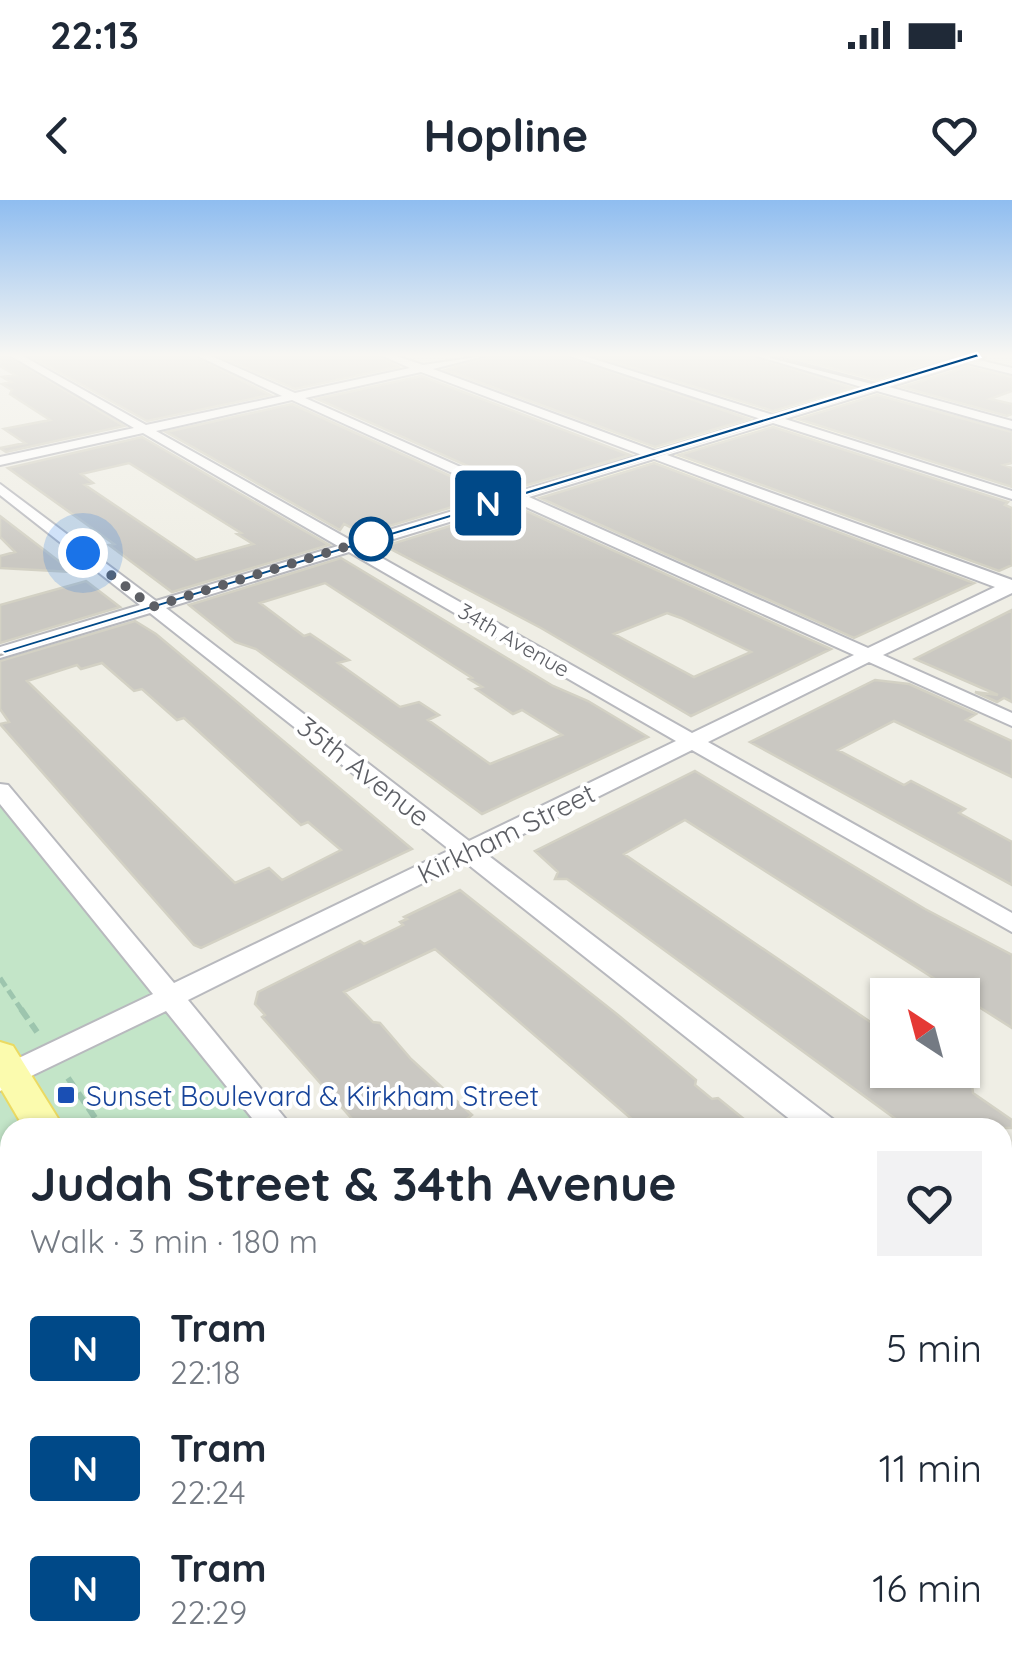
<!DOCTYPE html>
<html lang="en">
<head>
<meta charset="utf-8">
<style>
  :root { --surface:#fff; --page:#f2f2f3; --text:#1f2937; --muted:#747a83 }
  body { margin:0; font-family:Quicksand,sans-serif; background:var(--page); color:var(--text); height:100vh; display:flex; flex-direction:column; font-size:38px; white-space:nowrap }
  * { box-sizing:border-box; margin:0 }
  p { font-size:32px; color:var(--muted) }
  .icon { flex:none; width:55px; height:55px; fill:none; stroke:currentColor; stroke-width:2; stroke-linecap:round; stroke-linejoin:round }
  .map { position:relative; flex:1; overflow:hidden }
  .details { position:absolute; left:0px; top:918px; width:1012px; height:552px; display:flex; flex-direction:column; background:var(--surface); border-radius:30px 30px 0 0; box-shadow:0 2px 8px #0004 }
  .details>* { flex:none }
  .badge { padding:0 20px; border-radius:8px; font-size:35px; line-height:65px }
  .needle { width:65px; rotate:324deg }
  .controls { position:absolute; left:870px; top:778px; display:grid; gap:20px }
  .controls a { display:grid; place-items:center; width:110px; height:110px; border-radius:0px; background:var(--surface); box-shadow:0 2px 8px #0004; font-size:50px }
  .you { position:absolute; width:50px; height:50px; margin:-25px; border:8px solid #fff; border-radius:50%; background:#1a73e8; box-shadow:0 0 0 15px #1a73e833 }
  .map>.badge { position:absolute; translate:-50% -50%; box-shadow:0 0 0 5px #fff }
  .round { display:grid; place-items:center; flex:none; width:105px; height:105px; border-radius:0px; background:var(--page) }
  .head { display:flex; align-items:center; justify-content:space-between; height:170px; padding:0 30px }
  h1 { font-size:48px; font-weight:700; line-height:75px }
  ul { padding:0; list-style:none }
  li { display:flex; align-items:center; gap:30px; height:120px; padding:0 30px }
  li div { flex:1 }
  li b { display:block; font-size:38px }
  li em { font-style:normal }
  li .badge { min-width:110px; font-weight:700; text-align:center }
  .status { display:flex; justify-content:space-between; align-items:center; height:70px; padding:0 50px; background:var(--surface); direction:ltr }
  .status svg { height:28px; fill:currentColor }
  header { display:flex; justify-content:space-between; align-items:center; height:130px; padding:0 30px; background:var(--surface); font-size:45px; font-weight:700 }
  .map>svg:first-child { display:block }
  .commercial { fill:#fcfadd }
  .green { fill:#c3e5c8 }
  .building { fill:#cac8c2; stroke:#d3d1c4; stroke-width:2.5; fill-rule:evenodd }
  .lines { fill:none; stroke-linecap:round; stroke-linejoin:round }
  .minor-casing { stroke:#b8b9be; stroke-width:4 }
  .major-casing { stroke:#ebda62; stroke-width:4 }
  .path-far2 { stroke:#9dc5ae; stroke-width:5; stroke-dasharray:10 5; stroke-linecap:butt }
  .path-far1 { stroke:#9dc5ae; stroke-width:6; stroke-dasharray:12 6; stroke-linecap:butt }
  .path { stroke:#9dc5ae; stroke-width:8; stroke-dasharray:15 8; stroke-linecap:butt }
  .minor { fill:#fff; fill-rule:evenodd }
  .major { fill:#fbfbae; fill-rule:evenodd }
  .tram { stroke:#b6b6b7; stroke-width:2.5 }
  .line { fill:#004988; stroke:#fff; stroke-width:2.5 }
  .walk { stroke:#5d5f65; stroke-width:10; stroke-dasharray:0 18 }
  .stop-dot { fill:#fff; stroke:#004988; stroke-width:5 }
  .transit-dot { fill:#1a4fb4; stroke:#fff; stroke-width:4 }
  .labels { text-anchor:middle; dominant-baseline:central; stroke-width:8; stroke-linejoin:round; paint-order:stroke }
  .far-street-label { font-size:22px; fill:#5d5f65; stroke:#fff }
  .street-label { font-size:28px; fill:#5d5f65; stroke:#fff }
  .transit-label { font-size:28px; fill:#164399; stroke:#fff; text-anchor:start }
</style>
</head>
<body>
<div class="status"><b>22:13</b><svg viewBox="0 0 49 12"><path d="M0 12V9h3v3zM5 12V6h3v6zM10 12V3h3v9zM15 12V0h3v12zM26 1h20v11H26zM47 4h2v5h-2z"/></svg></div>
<header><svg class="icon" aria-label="back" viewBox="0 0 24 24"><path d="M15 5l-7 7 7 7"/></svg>Hopline<svg class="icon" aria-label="heart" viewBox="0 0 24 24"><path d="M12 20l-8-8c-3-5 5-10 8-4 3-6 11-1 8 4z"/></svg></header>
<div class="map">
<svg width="1012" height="1468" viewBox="0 0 1012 1468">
  <rect width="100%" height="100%" fill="#efeee5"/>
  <path class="commercial" d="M871 156H948L1012 171V182L647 297 588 275 653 255 592 231Z"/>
  <path class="green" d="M0 590 278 927 10 928V1460H716L722 1468H0Z"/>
  <path class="building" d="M0 156H8L124 226 6 252 0 248 25 243 4 229 50 220 10 194 12 190 2 184 11 182 2 177 15 175 0 166Z
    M30 156H195L270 195 147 221Z
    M219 156H380L398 167 295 189Z
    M488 156H566L749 219 655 247 446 170Z
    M595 156H753L852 188 773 211Z
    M785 156H950L876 180Z
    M967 167 1012 177V191L990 199 1012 204V214L1007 216 902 187Z
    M421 176 630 255 517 288 317 199Z
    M877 195 1012 232V263L1004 265 1012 268V287L798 219Z
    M292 204 492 295 363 334 344 324 340 330 166 232Z
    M773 227 1008 302 1005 305 1012 308V365L999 371 679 255Z
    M142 237 329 345 172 392 109 345 114 344 8 268ZM129 263 241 333 237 334 253 344 196 360 85 285 93 283 81 274Z
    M654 263 974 383 854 438 540 298Z
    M515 306 831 449 691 516 541 428 385 346ZM667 413 681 418 751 452 694 477 614 434Z
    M0 316 73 372 0 368V356L15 352 0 337Z
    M341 358 553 486 588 501 648 537 482 614 256 449 235 442 189 405ZM325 383 472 478 469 479 482 487 476 489 513 514 522 510 562 535 490 564 428 520 439 515 419 502 400 507 338 463 349 460 310 434 304 436 260 403Z
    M86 381 120 407 0 443V405Z
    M1012 410V502L1004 498 997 502 975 492 998 495 915 459Z
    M135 421 156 434 412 649 201 748 194 745 0 524 9 522 0 509V461ZM102 463 134 491 142 489 177 520 184 518 301 625 308 622 341 650 282 680 269 668 235 683 27 481 77 465 81 469Z
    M875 480 909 484 976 514 966 520 1012 541V577L894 521 838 550 904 585 911 581 965 609 959 613 1012 642V685L750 542Z
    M695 571 925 709 1012 755V828L685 620 624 654 888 834V870H943L953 877 963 870 971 876 973 893 1012 920V928H908L567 679H555L558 672 535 651Z
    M460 690 618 815 696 880 695 885 712 899 718 898 755 928H642L435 749 344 792 373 822 380 823 411 859 472 915 468 918 478 928H360L262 817 265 815 255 804 258 792 360 741 364 744 403 725 400 722 407 719 404 717Z"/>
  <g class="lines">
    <defs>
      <path id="minor" d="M11 156H23L146 225 282 196 198 156H211L295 193 410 168 383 156H396L423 165 484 156 433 169 655 251 761 219 570 156H584L773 215 865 188 757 156H772L876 184 958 157 986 156 979 160 1012 168V174L967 163 889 187 1012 221V229L877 191 785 219 1012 291V299L773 223 667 255 1012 380V393L883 455 1012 513V526L869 462 708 542 1012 713V732L692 550 485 653 834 920 838 928H801L465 662 188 800 293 928H260L166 811 0 891V867L153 794 0 604V584L8 585 174 783 450 650 150 413 0 458V447L140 405 0 295V284L156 401 338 346 143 233 0 265V257L134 228ZM421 172 642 255 517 292 305 198ZM292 200 503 296 352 341 156 231ZM654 259 995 387 868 448 529 297ZM515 302 854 455 692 533 364 348ZM349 352 676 541 469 641 166 408Z
        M1002 1052 1012 1056V1089L1002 1086Z
        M1012 1357V1407L1002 1411V1361Z
        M694 1460H742L745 1468H698Z
        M922 1460H969L965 1468H919Z"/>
      <path id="major" d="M0 842 13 846 64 928H24L0 887Z
        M0 971 10 974V1023L0 1019Z
        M235 1460H293L296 1468H238Z
        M349 1460H407L410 1468H352Z"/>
    </defs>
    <use href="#minor" class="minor-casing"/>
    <use href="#major" class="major-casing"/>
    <path class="path-far2" d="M0 778 23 812"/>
    <path class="path-far1" d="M21 809 37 832
      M68 878 102 928"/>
    <path class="path" d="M0 1110 10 1129
      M177 1460 181 1468
      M463 1460 468 1468"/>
    <use href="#minor" class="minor"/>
    <use href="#major" class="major"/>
    <path class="tram" d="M771 157 877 184
      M0 455 984 156"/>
  </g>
  <linearGradient id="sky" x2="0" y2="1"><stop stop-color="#8fbdf0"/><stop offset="0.43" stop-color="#f8f7f3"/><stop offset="1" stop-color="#f8f7f3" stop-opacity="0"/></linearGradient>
  <rect width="1012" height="361" fill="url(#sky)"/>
  <path class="line" d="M977 153 980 157 5 454 0 451Z"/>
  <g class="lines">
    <path class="walk" d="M83 353 152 407 371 339"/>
  </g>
  <circle class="stop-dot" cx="371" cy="339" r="20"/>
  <rect class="transit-dot" x="56" y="885" width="20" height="20" rx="5"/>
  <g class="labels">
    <g class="far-street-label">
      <text transform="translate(514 440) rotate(30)">34th Avenue</text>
    </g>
    <g class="street-label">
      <text transform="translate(364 571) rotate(38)">35th Avenue</text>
      <text transform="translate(506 633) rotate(-26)">Kirkham Street</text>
    </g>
    <g class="transit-label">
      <text x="86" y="895">Sunset Boulevard &amp; Kirkham Street</text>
    </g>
  </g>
</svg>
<div class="controls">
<a><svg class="needle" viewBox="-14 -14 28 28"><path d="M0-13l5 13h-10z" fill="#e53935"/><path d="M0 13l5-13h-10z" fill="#747a83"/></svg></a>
</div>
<div class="you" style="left:83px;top:353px"></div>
<b class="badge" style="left:488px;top:303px;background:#004988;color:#fff">N</b>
<section class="details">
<div class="head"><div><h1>Judah Street &amp; 34th Avenue</h1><p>Walk · 3 min · 180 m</p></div><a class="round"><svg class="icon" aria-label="heart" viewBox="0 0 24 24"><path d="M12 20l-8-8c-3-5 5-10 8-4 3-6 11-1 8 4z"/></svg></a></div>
<ul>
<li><span class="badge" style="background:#004988;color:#fff">N</span><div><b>Tram</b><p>22:18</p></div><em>5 min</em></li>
<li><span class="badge" style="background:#004988;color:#fff">N</span><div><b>Tram</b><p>22:24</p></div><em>11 min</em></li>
<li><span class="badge" style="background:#004988;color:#fff">N</span><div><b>Tram</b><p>22:29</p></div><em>16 min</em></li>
</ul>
</section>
</div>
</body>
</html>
